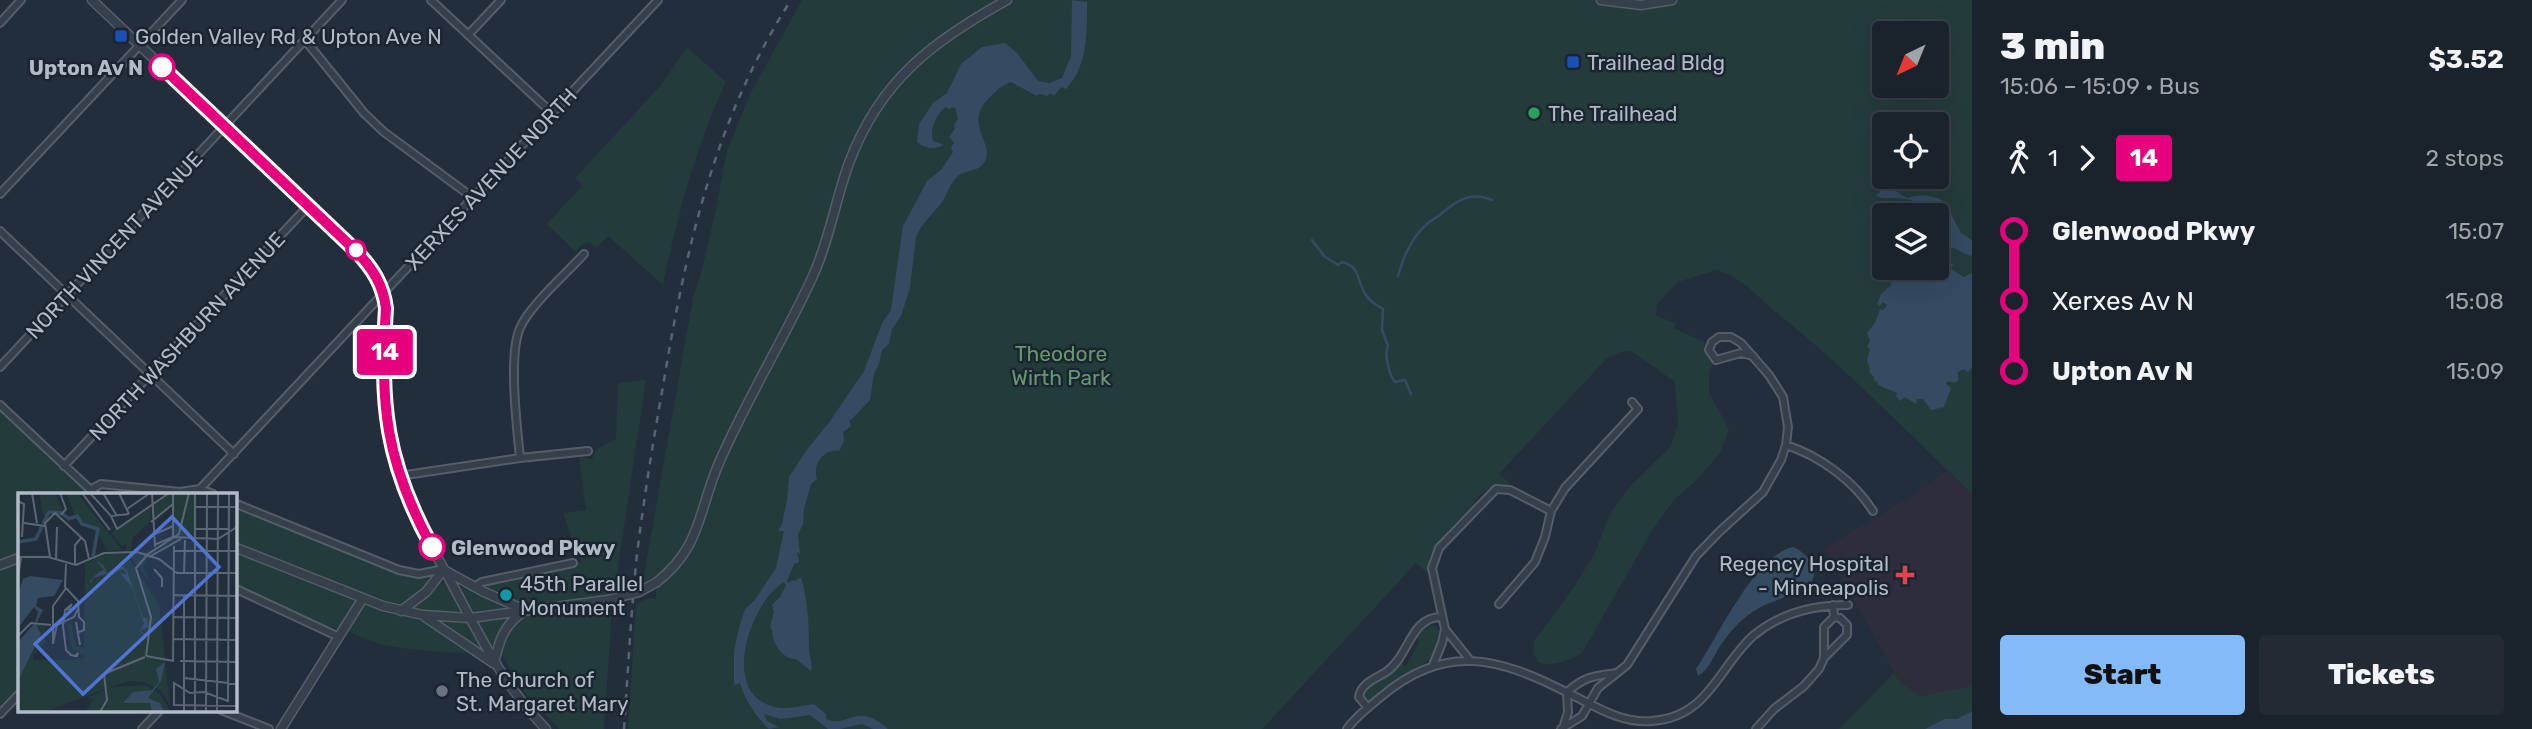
<!DOCTYPE html>
<html lang="en">
<head>
<meta charset="utf-8">
<style>
  :root { --surface:#1a222c; --page:#232a34; --text:#f1f3f6; --muted:#9fa4a9; --line:#383f48; --accent:#83bbf9 }
  body { margin:0; font-family:Rubik,sans-serif; background:var(--page); color:var(--text); height:100vh; display:flex; flex-direction:column; font-size:26px; white-space:nowrap }
  * { box-sizing:border-box; margin:0 }
  p { font-size:23px; color:var(--muted) }
  .icon { flex:none; width:38px; height:38px; fill:none; stroke:currentColor; stroke-width:2; stroke-linecap:round; stroke-linejoin:round }
  .map { position:relative; flex:1; overflow:hidden }
  .panel { display:flex; flex-direction:column; background:var(--surface); width:560px }
  .panel>* { flex:none }
  .badge { padding:0 14px; border-radius:5px; font-size:24px; line-height:46px }
  .needle { width:46px; rotate:223deg }
  .controls { position:absolute; left:1872px; top:21px; display:grid; gap:14px }
  .controls a { display:grid; place-items:center; width:77px; height:77px; border-radius:7px; background:var(--surface); box-shadow:0 7px 28px #0002,0 0 0 2px var(--line); font-size:35px }
  .map>.badge { position:absolute; translate:-50% -50%; box-shadow:0 0 0 4px #fff }
  .legs { display:flex; align-items:center; gap:10px; height:77px; padding:0 28px; font-size:23px }
  .legs p { margin-inline-start:auto }
  .headline { display:flex; align-items:center; justify-content:space-between; height:119px; padding:0 28px }
  h1 { font-size:38px; font-weight:800; line-height:52px }
  .primary-button { display:flex; gap:14px; margin-top:auto; padding:14px 28px }
  .primary-button a { flex:1; height:80px; border-radius:7px; background:var(--accent); color:#111; font-size:28px; font-weight:800; line-height:80px; text-align:center }
  .primary-button a+a { background:var(--page); color:var(--text) }
  ul { padding:0 28px; list-style:none }
  li { display:flex; align-items:center; gap:24px; height:70px; font-size:26px }
  li i { display:grid; place-items:center; width:10px; height:100%; margin:0 9px; background:currentColor }
  li i::after { content:''; width:18px; height:18px; margin:-9px; border:5px solid; border-radius:50%; background:var(--surface) }
  li p { margin-inline-start:auto }
  li:first-child i { background:linear-gradient(#0000 50%,currentColor 0) }
  li:last-child i { background:linear-gradient(currentColor 50%,#0000 0) }
  main { display:flex; flex:1; min-height:0 }
  .map>svg:first-child { display:block }
  .medical { fill:#2e2d3c }
  .green { fill:#243b3c; fill-rule:evenodd }
  .water { fill:#354b62 }
  .lines { fill:none; stroke-linecap:round; stroke-linejoin:round }
  .stream { stroke:#354b62; stroke-width:2.5 }
  .minor-casing { stroke:#535e69; stroke-width:10 }
  .tertiary-casing { stroke:#535e69; stroke-width:11 }
  .minor { stroke:#35404b; stroke-width:6 }
  .tertiary { stroke:#35404b; stroke-width:8 }
  .rail { stroke:#576572; stroke-width:2.5; stroke-dasharray:7 7; stroke-linecap:butt }
  .tertiary-bridge-casing { stroke:#535e69; stroke-width:11; stroke-linecap:butt }
  .tertiary-bridge { stroke:#35404b; stroke-width:8 }
  .line-1-casing { stroke:#fff; stroke-width:16 }
  .line-1 { stroke:#e6007e; stroke-width:10 }
  .transit-dot { fill:#1a4fb4; stroke:#1b2530; stroke-width:2.5 }
  .stop-1-dot { fill:#fff; stroke:#e6007e; stroke-width:3.5 }
  .leisure-dot { fill:#2e9e5b; stroke:#1b2530; stroke-width:2.5 }
  .health-dot { fill:#e0444e; stroke:#1b2530; stroke-width:2.5 }
  .culture-dot { fill:#0f9aa8; stroke:#1b2530; stroke-width:2.5 }
  .worship-dot { fill:#6b7280; stroke:#1b2530; stroke-width:2.5 }
  .labels { text-anchor:middle; dominant-baseline:central; stroke-width:5; stroke-linejoin:round; paint-order:stroke }
  .poi-label { font-size:21px; fill:#b0bbc7; stroke:#1b2530; text-anchor:start }
  .stop-label { font-size:21px; font-weight:bold; fill:#b0bbc7; stroke:#1b2530; text-anchor:end }
  .street-label { font-size:21px; fill:#b0bbc7; stroke:#1b2530 }
  .park-label { font-size:21px; fill:#67986e; stroke:#1b2530 }
  .inset-river { fill:none; stroke:#354b62; stroke-width:3.5 }
  .inset-road { fill:none; stroke:#5b6673; stroke-width:2 }
  .view { fill:#5074d2; fill-opacity:0.15; stroke:#5074d2; stroke-width:3.5 }
  .inset-edge { fill:none; stroke:#b0bbc7; stroke-width:3.5 }
</style>
</head>
<body>
<main>
<div class="map">
<svg width="1972" height="729" viewBox="0 0 1972 729">
  <rect width="100%" height="100%" fill="#222e3b"/>
  <path class="medical" d="M1947 471 1972 494V686L1920 696 1900 682 1824 548 1915 494Z"/>
  <path class="green" d="M802 0H1972V494C1908 433 1847 369 1778 314 1753 294 1749 282 1717 270L1678 282 1657 304 1656 315 1676 324 1674 328 1704 342 1706 355 1715 363 1709 371V393L1729 429 1720 453 1699 478 1674 500 1653 529 1582 653C1568 661 1556 666 1539 663L1533 653 1534 641 1571 591 1594 555 1610 514 1631 485 1671 446 1678 424 1675 382 1631 351 1621 352 1606 359 1499 474 1511 484C1495 484 1479 490 1474 504 1455 525 1430 544 1427 573L1416 563 1262 729H628L636 604 649 598 656 599 657 575 644 583 645 569 693 298 701 274 715 213 727 151 750 94ZM1885 33H1937V86H1885ZM1885 124H1937V177H1885ZM1885 215H1937V268H1885Z
    M687 47 726 82C696 146 677 216 663 285L608 236 596 248 589 242 581 245 576 252 547 224 582 186 575 178 661 85Z
    M646 380 614 593 609 594 608 604 602 605 603 611 612 609 604 729H559L527 696 501 654C460 653 420 653 380 644 363 639 346 628 328 627L235 584 234 508 387 571 471 589 535 574 574 568 573 563 581 562 563 513 586 510 579 457 592 459 597 449 616 439 618 383Z
    M0 411 88 494H19V686L0 706Z
    M1428 625 1436 626 1441 634 1433 658 1397 679 1370 700 1365 699 1363 694C1370 681 1391 674 1402 663L1405 667 1419 643 1417 634Z
    M1894 673 1900 682 1920 696 1972 686V711L1957 719H1944L1925 729H1839Z"/>
  <path class="water" d="M1072 0 1087 2C1087 32 1088 66 1066 89L1061 87 1054 96 1050 93 1048 96 1039 94 1037 96 1011 82C1002 85 996 91 989 98 964 123 992 141 986 159 981 172 969 169 959 175 949 183 949 192 942 202 933 214 922 223 916 237L910 288 901 316 892 329 889 344 882 350 879 364 874 374 870 400 851 420 849 419 851 426 843 432 844 441 839 451C824 449 812 464 817 479L811 484 804 509 803 524 798 534 800 554 797 552 799 562 794 564 787 581 788 583 793 580 795 581 801 577C808 602 809 624 809 649 809 657 813 663 811 671L796 659C783 660 772 643 772 630L770 627 774 611 772 605 780 597 786 585 784 582C752 601 722 684 766 704 782 712 798 706 814 704L826 714V719C849 729 856 700 888 729H873L862 724 840 729H828L810 715 781 719 764 714 767 721 779 727 769 729C756 717 745 700 740 683L734 685V651L739 628 745 609 754 601 776 568 784 531H778L782 524 787 500 789 477 808 448 828 424 864 371 882 323 891 310 903 226 927 181 941 170 953 152 951 147 954 143 949 137 955 129 954 125 958 119 955 107 948 109 946 107C936 114 929 130 933 141L944 145C934 150 925 149 917 142L919 124 933 103 947 93 961 64 982 47 1005 43 1017 53 1038 81 1049 83 1062 78 1071 56Z
    M1886 185 1907 198C1921 192 1940 196 1950 206L1949 210 1961 233 1972 240V256C1962 254 1957 247 1945 246L1941 240 1937 239V215H1934L1930 206C1919 203 1905 197 1893 198 1886 198 1883 199 1876 196Z
    M1937 258 1953 264 1951 269 1964 277 1972 273V368L1968 372 1964 369 1958 372V381L1955 383 1948 381 1946 384 1951 388 1944 407 1931 410 1923 399H1917L1916 404 1905 397 1900 401 1896 396 1897 393 1878 385V383L1873 379 1875 378 1869 372 1870 369 1867 360 1870 349 1867 347 1870 341 1867 333 1875 323 1880 309 1883 310 1887 305 1883 302 1880 306 1877 304 1881 294 1892 284 1885 278 1889 268H1937Z
    M1793 547C1804 551 1820 567 1812 581 1803 594 1768 601 1754 611 1740 620 1729 633 1720 646 1713 657 1709 670 1698 676L1696 669C1718 637 1754 556 1793 547Z
    M1972 711V729H1925L1944 719H1957Z"/>
  <g class="lines">
    <path class="stream" d="M1312 240 1324 256 1338 265 1342 262C1360 266 1357 280 1365 294 1369 300 1376 305 1383 309L1382 330 1388 346C1384 353 1389 375 1395 382L1405 380 1411 394
      M1398 276C1403 257 1413 236 1428 223 1433 219 1438 217 1442 213 1458 200 1471 191 1492 200"/>
    <defs>
      <path id="minor" d="M431 0 553 114
        M0 23 21 0
        M468 35 501 0
        M305 40 364 113 384 132 472 197
        M0 194 182 0
        M0 231 234 454
        M0 367 342 0
        M0 405 95 494
        M1786 445C1820 456 1854 481 1873 511
        M520 458C517 427 508 355 520 328 530 305 566 274 584 254
        M64 466 309 205
        M399 476 520 458 588 451
        M200 489 213 494
        M90 490 101 484 180 492 200 489 658 0
        M234 503 399 570 419 574 444 569
        M474 587 482 582 573 563
        M234 588 339 637
        M1499 604 1535 562 1545 537 1551 511 1565 488 1638 409 1632 402
        M1824 658 1847 635V625L1840 618 1834 617
        M1469 659 1445 629 1432 568 1439 548 1496 489 1510 490 1551 511
        M1433 665 1442 643 1445 629
        M1368 708 1359 697C1361 683 1375 679 1386 672 1409 657 1410 617 1441 617
        M221 710 269 729
        M0 714 19 694
        M1563 728 1568 712 1567 692C1585 676 1594 676 1617 673
        M142 729 160 710
        M1347 729C1356 716 1370 706 1382 696 1446 642 1500 658 1568 693 1595 706 1621 724 1652 721 1709 717 1718 667 1754 635 1781 613 1814 605 1848 605
        M1561 729 1582 716 1598 688 1627 665 1696 556 1719 532 1763 492 1781 460 1786 445 1788 427 1783 397 1769 375 1741 343 1731 337H1719L1712 342 1709 350 1716 360 1741 353 1753 356
        M1756 729 1774 709 1804 686 1819 669 1824 658V627L1834 617 1833 605"/>
      <path id="tertiary" d="M92 0 357 252C368 263 379 276 384 292 389 306 385 324 385 339 384 375 383 410 391 446 401 495 427 538 451 582 480 636 503 685 546 729
        M1601 0 1641 5 1672 0
        M234 547 383 606 423 615 470 618 608 600
        M0 565 19 558
        M446 571 484 592 525 610
        M657 582C702 546 698 511 719 463 746 400 783 341 812 278 829 242 835 201 849 163 880 80 933 41 1007 0
        M401 611 426 592 444 569
        M425 617 493 663
        M494 663C499 642 503 626 522 613
        M281 729 363 598"/>
    </defs>
    <use href="#minor" class="minor-casing"/>
    <use href="#tertiary" class="tertiary-casing"/>
    <use href="#minor" class="minor"/>
    <use href="#tertiary" class="tertiary"/>
    <path class="rail" d="M624 729C628 671 631 612 637 554 644 498 653 442 663 386 686 248 714 120 791 0"/>
    <defs>
      <path id="tertiary-bridge" d="M608 600 639 592 657 582"/>
    </defs>
    <use href="#tertiary-bridge" class="tertiary-bridge-casing"/>
    <use href="#tertiary-bridge" class="tertiary-bridge"/>
  </g>
  <g class="lines">
    <defs>
      <path id="line-1" d="M162 67 357 252C373 269 383 285 386 308 380 405 385 461 432 547"/>
    </defs>
    <use href="#line-1" class="line-1-casing"/>
    <use href="#line-1" class="line-1"/>
  </g>
  <g class="transit-dot">
    <rect x="114" y="29" width="14" height="14" rx="3.5"/>
    <rect x="1566" y="55" width="14" height="14" rx="3.5"/>
  </g>
  <g class="stop-1-dot">
    <circle cx="162" cy="67" r="12"/>
    <circle cx="356" cy="250" r="9"/>
    <circle cx="432" cy="547" r="12"/>
  </g>
  <circle class="leisure-dot" cx="1534" cy="113" r="7"/>
  <path class="health-dot" d="M1901.5 564.5h7v7h7v7h-7v7h-7v-7h-7v-7h7z"/>
  <circle class="culture-dot" cx="506" cy="595" r="7"/>
  <circle class="worship-dot" cx="442" cy="691" r="7"/>
  <g class="labels">
    <g class="poi-label">
      <text x="135" y="36">Golden Valley Rd &amp; Upton Ave N</text>
      <text x="1587" y="62">Trailhead Bldg</text>
      <text x="1548" y="113">The Trailhead</text>
      <text x="1889" y="563" text-anchor="end">Regency Hospital<tspan x="1889" dy="24">- Minneapolis</tspan></text>
      <text x="520" y="583">45th Parallel<tspan x="520" dy="24">Monument</tspan></text>
      <text x="456" y="679">The Church of<tspan x="456" dy="24">St. Margaret Mary</tspan></text>
    </g>
    <g class="stop-label">
      <text x="143" y="67">Upton Av N</text>
      <text x="451" y="547" text-anchor="start">Glenwood Pkwy</text>
    </g>
    <g class="street-label">
      <text transform="translate(491 179) rotate(-47)">XERXES AVENUE NORTH</text>
      <text transform="translate(114 245) rotate(-47)">NORTH VINCENT AVENUE</text>
      <text transform="translate(187 336) rotate(-47)">NORTH WASHBURN AVENUE</text>
    </g>
    <g class="park-label">
      <text x="1061" y="353">Theodore<tspan x="1061" dy="24">Wirth Park</tspan></text>
    </g>
  </g>
  <g transform="translate(18 493)">
    <rect width="219" height="219" fill="#222e3b"/>
    <path d="M21 0H37L45 19 31 21 27 31ZM49 0H59L104 57 90 58 81 42 56 21ZM152 0H177V45L163 46 130 64 125 73 132 89 110 60 124 61 156 44 154 10 135 27 134 12ZM132 15V29L115 44 113 57 108 58 109 51 104 53 93 40ZM87 60 108 61 141 111 152 212 143 198 127 189 110 188 93 194 127 192 141 200 153 219H67L75 206 69 205 92 194 26 219H0V167H10L20 150 23 138 17 131 27 133V150L15 161V167H62L67 163 54 156 49 131 53 129 58 153 66 155 67 71Z" fill="#243b3c"/>
    <path d="M77 66 86 73 89 80 100 73 106 74 109 78 125 125H129L130 134 123 137 128 145 122 138 126 130 114 94 102 80 109 82 106 76 75 85 73 90H72L71 92 69 94 68 93 71 92 74 85 81 79 86 77ZM12 83 45 87 36 103 20 105 18 113 25 117 18 131 23 141 0 188V149L17 130 20 119 16 114 0 135V101L5 86ZM147 169 143 188 130 205 142 210 146 219H134L132 210H105L115 199 134 197 141 189 138 176Z" fill="#354b62"/>
    <path class="inset-river" d="M45 21 51 26 59 23 64 31 80 36 75 63M25 31 31 19 44 20M0 49 18 46 24 33"/>
    <path class="inset-road" d="M14 0 19 30M42 0 48 16 43 22M64 0 92 37M72 0 93 23 111 21M85 0 99 23M101 0 111 21M134 0 137 54M211 0 210 208 186 199 172 200 156 190V212L219 213M0 8 6 11 4 44M177 14H219M109 16 132 0M93 23 99 36 151 0M133 29 155 11M6 30 27 33M177 36H210M135 42 155 33M155 44V0M136 52 155 44 200 46 219 34M156 58H219M0 64H30L58 72 86 60 119 59 141 66 159 80H219M32 64 27 30 37 20 67 48 71 66M131 64 163 46M38 67 39 34M48 71 47 94 60 108 61 124M57 72V52L64 44M136 76 144 85V94M166 80 167 47M0 85 3 64M155 102 219 103M47 117 54 111 51 116 47 117 45 133 48 157 53 162 57 163H59L60 160 57 163M60 123 66 129V137L61 139M156 124 219 125M58 129 62 152M0 143 13 130 33 132M155 146 219 147M35 150 39 132 56 124 60 116M35 151V113L48 95M128 163 133 124 118 75 130 61 161 41 171 0M128 163 156 168M155 168 156 53M162 168 219 169M166 185 219 191M82 219 89 207 86 181 127 164M166 219V102M177 219V0M188 219 189 0M199 219 200 0"/>
    <path class="view" d="M154 24 201 74 65 201 17 151Z"/>
    <rect width="219" height="219" class="inset-edge"/>
  </g>
</svg>
<div class="controls">
<a><svg class="needle" viewBox="-14 -14 28 28"><path d="M0-13l5 13h-10z" fill="#e53935"/><path d="M0 13l5-13h-10z" fill="#9fa4a9"/></svg></a>
<a><svg class="icon" aria-label="locate" viewBox="0 0 24 24"><circle cx="12" cy="12" r="6"/><path d="M12 2v4M12 18v4M2 12h4M18 12h4"/></svg></a>
<a><svg class="icon" aria-label="layers" viewBox="0 0 24 24"><path d="M12 4l9 5-9 5-9-5zM3 14l9 5 9-5"/></svg></a>
</div>
<b class="badge" style="left:385px;top:352px;background:#e6007e;color:#fff">14</b>
</div>
<section class="panel">
<div class="headline"><div><h1>3 min</h1><p>15:06 – 15:09 · Bus</p></div><b>$3.52</b></div>
<div class="legs"><svg class="icon" aria-label="walk" viewBox="0 0 24 24"><circle cx="13" cy="4" r="2"/><path d="M13 8l-2 6 4 7M11 14l-3 7M7 12l3-4h3l4 4"/></svg>1<svg class="icon" aria-label="forward" viewBox="0 0 24 24"><path d="M9 5l7 7-7 7"/></svg><b class="badge" style="background:#e6007e;color:#fff">14</b><p>2 stops</p></div>
<ul>
<li><i style="color:#e6007e"></i><b>Glenwood Pkwy</b><p>15:07</p></li>
<li><i style="color:#e6007e"></i><span>Xerxes Av N</span><p>15:08</p></li>
<li><i style="color:#e6007e"></i><b>Upton Av N</b><p>15:09</p></li>
</ul>
<div class="primary-button"><a>Start</a><a>Tickets</a></div>
</section>
</main>
</body>
</html>
